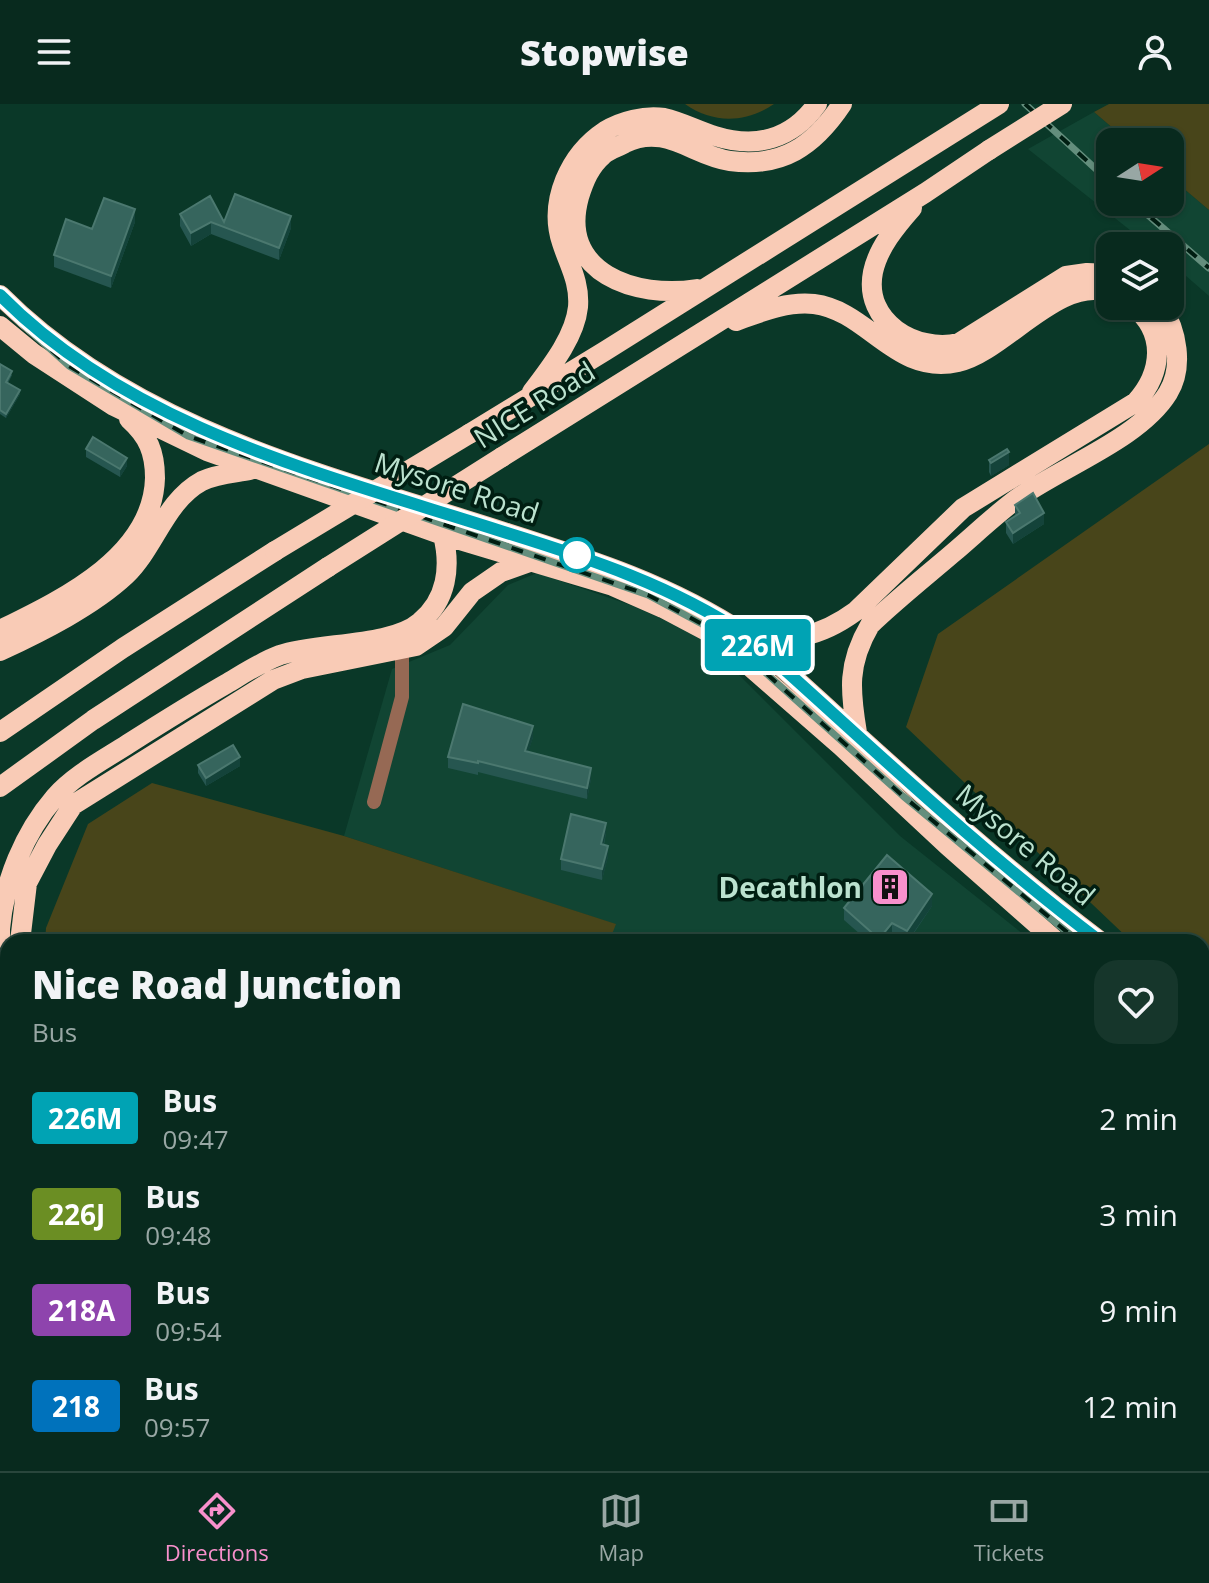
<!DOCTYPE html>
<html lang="en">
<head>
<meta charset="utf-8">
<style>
  :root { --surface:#082a1e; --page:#16362b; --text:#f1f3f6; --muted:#98a7a4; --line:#29463c; --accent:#f890cc }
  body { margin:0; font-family:"Open Sans",sans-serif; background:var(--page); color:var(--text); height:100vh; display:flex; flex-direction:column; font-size:30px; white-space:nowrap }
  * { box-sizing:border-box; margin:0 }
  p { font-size:26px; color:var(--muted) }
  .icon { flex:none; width:44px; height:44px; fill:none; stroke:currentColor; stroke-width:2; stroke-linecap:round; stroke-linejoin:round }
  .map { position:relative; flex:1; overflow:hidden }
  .details { position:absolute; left:0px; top:830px; width:1210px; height:538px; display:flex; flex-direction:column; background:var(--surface); border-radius:24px 24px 0 0; box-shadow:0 2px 6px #0004,0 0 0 2px var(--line) }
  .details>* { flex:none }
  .badge { padding:0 16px; border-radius:6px; font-size:28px; line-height:52px }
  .needle { width:52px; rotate:78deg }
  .fabs { position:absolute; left:1096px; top:24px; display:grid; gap:16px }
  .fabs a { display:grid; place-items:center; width:88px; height:88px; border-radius:16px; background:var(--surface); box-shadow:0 2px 6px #0004,0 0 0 2px var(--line); font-size:40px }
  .map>.badge { position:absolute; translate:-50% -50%; box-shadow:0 0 0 4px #fff }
  .round { display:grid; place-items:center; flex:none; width:84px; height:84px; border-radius:24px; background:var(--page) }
  .overview { display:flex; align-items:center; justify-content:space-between; height:136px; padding:0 32px }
  h1 { font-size:38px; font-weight:800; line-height:60px }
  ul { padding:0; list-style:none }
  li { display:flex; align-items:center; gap:24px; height:96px; padding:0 32px }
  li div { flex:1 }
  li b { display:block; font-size:30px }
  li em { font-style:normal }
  li .badge { min-width:88px; font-weight:700; text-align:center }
  header { display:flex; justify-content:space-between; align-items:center; height:104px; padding:0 32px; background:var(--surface); font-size:36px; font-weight:800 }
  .menu { display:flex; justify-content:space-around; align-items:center; height:112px; border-top:2px solid var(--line); background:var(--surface); font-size:22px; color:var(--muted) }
  .menu a { display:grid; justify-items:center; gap:4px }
  .menu .current { color:var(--accent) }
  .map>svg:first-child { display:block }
  .built { fill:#114533 }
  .green { fill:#48451a }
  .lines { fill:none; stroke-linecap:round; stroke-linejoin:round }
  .minor { stroke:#966954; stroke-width:14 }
  .highway { stroke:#f9cbb6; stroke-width:20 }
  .rail-casing { stroke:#648e7d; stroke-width:7 }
  .rail { stroke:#001e12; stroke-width:4; stroke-dasharray:12; stroke-linecap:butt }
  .highway-bridge { stroke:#f9cbb6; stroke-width:20 }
  .wall { fill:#265650 }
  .shaded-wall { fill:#14433a }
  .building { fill:#36655d; stroke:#4b786f; stroke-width:2 }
  .line-casing { stroke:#fff; stroke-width:18 }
  .line { stroke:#00a3b4; stroke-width:12 }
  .stop-dot { fill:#fff; stroke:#00a3b4; stroke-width:4 }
  .labels { text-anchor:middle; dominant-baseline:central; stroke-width:7; stroke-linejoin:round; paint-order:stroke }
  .street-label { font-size:28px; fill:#bbe2cf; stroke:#001e12 }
  .poi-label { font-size:28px; font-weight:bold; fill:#bbe2cf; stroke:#001e12; text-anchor:end }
</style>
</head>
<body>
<header><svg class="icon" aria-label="menu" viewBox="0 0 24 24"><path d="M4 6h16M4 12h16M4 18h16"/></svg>Stopwise<svg class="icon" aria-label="person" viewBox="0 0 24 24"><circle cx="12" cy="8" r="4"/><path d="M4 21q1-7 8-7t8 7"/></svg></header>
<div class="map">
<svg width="1209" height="1367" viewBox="0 0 1209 1367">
  <rect width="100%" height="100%" fill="#0a3828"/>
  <path class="built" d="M1094 8 1129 38H1110V98H1170V73L1209 106V192L1170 158V142H1150L1028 45Z
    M537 469 633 502 700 532 900 732 1033 838H609L615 820 344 732 392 565 450 541 508 481Z
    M1202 1006 1209 1015V1367H222L223 1360H1202Z"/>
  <path class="green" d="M685 0H774C746 19 713 20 685 0Z
    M1109 0H1209V106L1170 73V38H1129L1094 8Z
    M1209 340V842L1202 843V838H1132L906 623 938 530Z
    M152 679 344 732 616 820 609 838H45L46 824 88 720Z
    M8 985V1113L0 1112V992Z"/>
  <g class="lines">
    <path class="minor" d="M374 698 402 593V545
      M832 1360V1367
      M978 1360 979 1367"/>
    <path class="highway" d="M912 104C896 122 878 144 873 168 863 218 916 249 959 239L1066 172 1087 169 1110 170
      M697 185C636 195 558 169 579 93 584 77 590 62 603 51 608 46 618 43 625 39 666 19 693 52 730 57 782 64 814 42 842 0
      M0 191C135 327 331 372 507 429 592 456 671 481 746 531 863 635 976 744 1101 838
      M736 217C761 208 787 197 814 200 869 207 895 272 958 258 1004 248 1060 170 1110 189
      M0 222 34 250 114 302 207 347 443 431 613 482 663 504 714 531 841 642 947 741 1057 838
      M532 288C550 264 575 233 578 203 580 178 569 161 562 139 548 97 570 50 605 27 621 17 645 11 664 14 682 18 698 27 715 32 757 45 792 35 817 0
      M469 330 605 247 999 0
      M502 353 925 89 989 46
      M0 526C61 496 153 453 155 374 155 348 148 332 129 315
      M746 531C791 538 819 534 856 507L963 404 1136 298C1162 269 1167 229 1133 202
      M0 547C41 528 93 502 126 471 155 443 165 397 202 377 216 370 234 369 250 366
      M0 628 123 544 275 447
      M857 629C850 587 847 560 870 521 896 496 925 473 953 449 973 432 993 413 1014 397 1058 364 1139 336 1168 289 1184 263 1177 226 1161 202
      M0 683 93 616 328 463
      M20 838 27 779 47 741 73 701 273 576 302 565 416 542 444 523 472 488 501 468 532 457
      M0 897C6 875 0 848 0 825 4 778 24 729 55 693 74 671 105 655 128 640 161 619 193 599 226 580 243 570 261 558 280 551 318 538 391 543 420 518 447 496 451 463 443 431
      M1202 929 1209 937
      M0 946 8 932
      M1202 970 1209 980"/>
    <defs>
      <path id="rail" d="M1025 0 1110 78
        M1133 98 1209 164
        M0 196 19 217 69 262 188 332 648 491 702 520 758 562 903 692 1079 838
        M1202 948 1209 956"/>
    </defs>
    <use href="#rail" class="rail-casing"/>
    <use href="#rail" class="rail"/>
    <path class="highway-bridge" d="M989 46 1062 0
      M275 447 469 330
      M328 463 502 353"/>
  </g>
  <path class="wall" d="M180 110 224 118 291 124 279 156 211 130 191 142 180 122Z
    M135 118 111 184 54 163V151L92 125Z
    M0 260 12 271 8 279 20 290 6 314 0 310Z
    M86 345 127 362 120 373 86 353Z
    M989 356 1009 361 991 372 989 368Z
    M1015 401 1044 420 1013 440 1006 429V418L1015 412Z
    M533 633 528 648 591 675 587 695 478 668V671L448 664V653Z
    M198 661 240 662 206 682 198 669Z
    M606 729 604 741 608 752 602 776 561 766V755Z
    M932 802 908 838H904L892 832 887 838H869L844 816V804Z
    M1209 1069V1226L1202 1227V1070Z
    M1209 1231V1345L1202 1346V1232Z"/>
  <path class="shaded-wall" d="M135 105V118L111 184V172Z
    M291 112V124L279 156V144Z
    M211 118V130L191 142V129Z
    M20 286V290L6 314V310Z
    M1009 348V361L991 372V359Z
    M127 354V362L120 373V365Z
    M1044 409V420L1013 440V429Z
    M533 622V633L525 659V647Z
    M240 653V662L206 682V674Z
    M591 664V675L587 695V684Z
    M606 719V729L601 751V740Z
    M608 742V752L602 776V765Z
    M932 790V802L907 838V827Z
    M892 819V832L887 838H879V835Z
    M1204 1034V1051H1202V1035Z"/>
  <path class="building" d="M235 90 291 112 279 144 211 118 191 129 180 110 210 92 224 118Z
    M104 94 135 105 111 172 54 151 66 115 92 125Z
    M0 260 12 267 6 278 20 286 6 310 0 306Z
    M93 333 127 354 120 365 86 345Z
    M1007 345 1009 348 991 359 989 356Z
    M1033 389 1044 409 1013 429 1006 418 1020 409 1015 401Z
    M463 600 533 622 525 647 591 664 587 684 478 657V659L448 653Z
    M233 641 240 653 206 674 198 661Z
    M571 710 606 719 601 740 608 742 602 765 561 755Z
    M887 751 932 790 907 827 892 819 879 835 844 804Z
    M1209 1069V1210L1202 1211V1070Z
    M1209 1231V1329L1202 1330V1232Z
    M447 1360H482L483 1367H447Z
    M503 1360H720V1367H504Z
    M780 1360H818V1367H780Z
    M988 1360H1114L1115 1367H989Z
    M1137 1360H1201L1202 1367H1137Z"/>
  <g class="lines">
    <defs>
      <path id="line" d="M0 191C134 327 331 372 507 429 591 455 672 482 746 531 863 635 976 744 1101 838"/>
    </defs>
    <use href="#line" class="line-casing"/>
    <use href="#line" class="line"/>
  </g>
  <defs>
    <symbol id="building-square" viewBox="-11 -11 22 22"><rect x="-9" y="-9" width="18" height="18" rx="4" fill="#f890cc" stroke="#001e12"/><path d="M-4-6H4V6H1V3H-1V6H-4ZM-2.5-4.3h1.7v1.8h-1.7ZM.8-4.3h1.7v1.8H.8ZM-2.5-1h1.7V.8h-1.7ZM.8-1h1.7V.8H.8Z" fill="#111"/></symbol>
  </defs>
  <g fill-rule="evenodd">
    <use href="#building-square" x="868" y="761" width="44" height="44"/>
  </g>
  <circle class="stop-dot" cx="577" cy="451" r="16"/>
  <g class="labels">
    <g class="street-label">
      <text transform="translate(534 300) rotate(-32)">NICE Road</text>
      <text transform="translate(457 383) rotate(18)">Mysore Road</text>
      <text transform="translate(1026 740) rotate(40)">Mysore Road</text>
    </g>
    <g class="poi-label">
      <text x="862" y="783">Decathlon</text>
    </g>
  </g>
</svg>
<div class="fabs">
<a><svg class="needle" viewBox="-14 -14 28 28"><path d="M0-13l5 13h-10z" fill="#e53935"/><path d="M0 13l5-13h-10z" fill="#98a7a4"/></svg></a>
<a><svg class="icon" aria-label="layers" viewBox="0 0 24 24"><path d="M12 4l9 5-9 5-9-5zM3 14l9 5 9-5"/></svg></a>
</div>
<b class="badge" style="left:758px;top:541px;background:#00a3b4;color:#fff">226M</b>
<section class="details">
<div class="overview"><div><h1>Nice Road Junction</h1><p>Bus</p></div><a class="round"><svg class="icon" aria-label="heart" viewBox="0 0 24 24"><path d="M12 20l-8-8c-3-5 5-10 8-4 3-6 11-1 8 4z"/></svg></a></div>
<ul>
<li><span class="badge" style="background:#00a3b4;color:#fff">226M</span><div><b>Bus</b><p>09:47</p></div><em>2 min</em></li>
<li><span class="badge" style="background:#6b8e23;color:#fff">226J</span><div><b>Bus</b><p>09:48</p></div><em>3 min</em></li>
<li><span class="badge" style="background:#8e44ad;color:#fff">218A</span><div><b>Bus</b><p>09:54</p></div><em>9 min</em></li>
<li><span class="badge" style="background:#0072bc;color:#fff">218</span><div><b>Bus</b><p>09:57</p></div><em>12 min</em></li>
</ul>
</section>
</div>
<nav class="menu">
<a class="current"><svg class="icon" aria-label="directions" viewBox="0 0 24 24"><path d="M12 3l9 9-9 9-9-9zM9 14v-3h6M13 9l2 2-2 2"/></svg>Directions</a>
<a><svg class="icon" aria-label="map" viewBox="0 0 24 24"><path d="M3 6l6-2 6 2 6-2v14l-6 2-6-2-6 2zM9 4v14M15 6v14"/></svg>Map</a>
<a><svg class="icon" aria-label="tickets" viewBox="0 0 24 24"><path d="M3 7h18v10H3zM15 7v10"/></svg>Tickets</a>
</nav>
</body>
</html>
